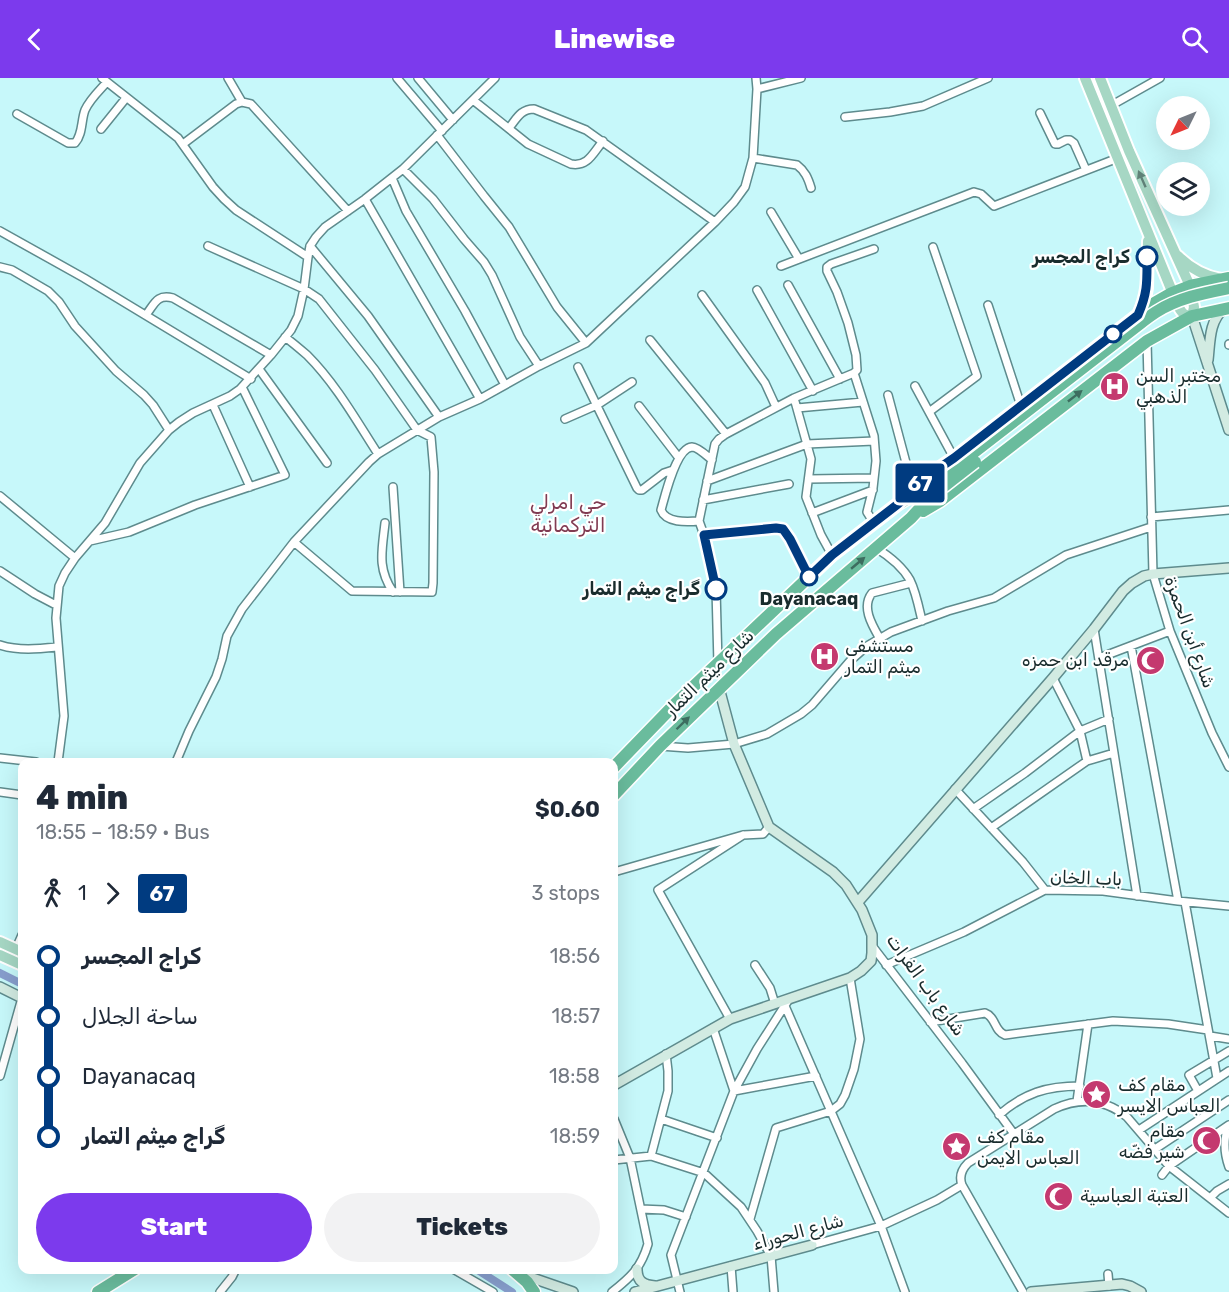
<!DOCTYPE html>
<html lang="en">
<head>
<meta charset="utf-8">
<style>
  :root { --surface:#fff; --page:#f2f2f3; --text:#1f2937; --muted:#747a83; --accent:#7c3aed }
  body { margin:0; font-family:Rubik,"Noto Sans Arabic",sans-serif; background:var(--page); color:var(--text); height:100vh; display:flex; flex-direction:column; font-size:22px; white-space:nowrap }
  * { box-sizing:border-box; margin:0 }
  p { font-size:20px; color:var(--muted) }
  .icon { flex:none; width:33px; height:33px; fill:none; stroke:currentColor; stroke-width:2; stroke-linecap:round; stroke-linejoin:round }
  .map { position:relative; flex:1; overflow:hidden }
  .sheet { position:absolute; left:18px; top:680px; width:600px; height:516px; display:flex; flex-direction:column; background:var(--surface); border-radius:12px; box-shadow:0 6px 24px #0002 }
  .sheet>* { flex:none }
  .badge { padding:0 12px; border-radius:4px; font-size:21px; line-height:39px }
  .needle { width:39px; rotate:227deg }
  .fabs { position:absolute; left:1156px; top:18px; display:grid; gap:12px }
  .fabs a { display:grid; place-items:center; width:54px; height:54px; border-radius:50%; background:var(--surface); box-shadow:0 6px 24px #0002; font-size:30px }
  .map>.badge { position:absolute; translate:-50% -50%; box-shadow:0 0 0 3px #fff }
  .legs { display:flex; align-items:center; gap:9px; height:66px; padding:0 18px; font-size:20px }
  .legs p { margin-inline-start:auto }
  .head { display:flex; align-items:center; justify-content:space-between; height:102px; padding:0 18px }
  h1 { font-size:33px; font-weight:800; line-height:45px }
  .cta { display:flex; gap:12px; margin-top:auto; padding:12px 18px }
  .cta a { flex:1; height:69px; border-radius:36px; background:var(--accent); color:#fff; font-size:24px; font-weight:800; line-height:69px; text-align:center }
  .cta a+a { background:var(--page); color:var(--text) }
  ul { padding:0 18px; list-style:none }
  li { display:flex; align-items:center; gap:21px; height:60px; font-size:22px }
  li i { display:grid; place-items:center; width:9px; height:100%; margin:0 8px; background:currentColor }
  li i::after { content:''; width:15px; height:15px; margin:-8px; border:4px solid; border-radius:50%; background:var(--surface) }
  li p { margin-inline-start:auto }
  li:first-child i { background:linear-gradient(#0000 50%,currentColor 0) }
  li:last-child i { background:linear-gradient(currentColor 50%,#0000 0) }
  header { display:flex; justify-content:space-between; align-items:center; height:78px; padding:0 18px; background:var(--accent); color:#fff; font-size:27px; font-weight:800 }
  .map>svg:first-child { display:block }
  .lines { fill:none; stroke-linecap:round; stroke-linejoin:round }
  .canal { stroke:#879ecd; stroke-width:8 }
  .street-casing { stroke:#5e8b8d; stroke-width:10 }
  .secondary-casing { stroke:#5e8b8d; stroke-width:12 }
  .primary-casing { stroke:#fff; stroke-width:14 }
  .highway-casing { stroke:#fff; stroke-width:15 }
  .street { stroke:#fff; stroke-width:7 }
  .secondary { stroke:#d2ebe2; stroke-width:9 }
  .primary { stroke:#a6d7c4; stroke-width:10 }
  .highway { stroke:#6abc9d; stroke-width:12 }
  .highway-bridge-casing { stroke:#fff; stroke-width:15; stroke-linecap:butt }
  .highway-bridge { stroke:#6abc9d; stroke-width:12 }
  .oneway { fill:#608278 }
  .oneway2 { fill:#3d6d5f }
  .line-1-casing { stroke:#fff; stroke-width:14 }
  .line-1 { stroke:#003b80; stroke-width:9 }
  .stop-1-dot { fill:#fff; stroke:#003b80; stroke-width:3 }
  .labels { text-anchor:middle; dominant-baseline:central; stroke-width:4.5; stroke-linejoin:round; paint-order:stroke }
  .stop-label { font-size:18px; font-weight:bold; fill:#192c2d; stroke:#fff; text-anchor:end }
  .poi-label { font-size:18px; fill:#192c2d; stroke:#fff; text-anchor:start }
  .street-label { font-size:18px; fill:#192c2d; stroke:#fff }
  .neighbourhood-label { font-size:20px; fill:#813b52; stroke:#fff }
</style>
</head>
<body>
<header><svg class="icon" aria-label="back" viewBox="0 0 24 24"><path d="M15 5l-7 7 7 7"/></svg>Linewise<svg class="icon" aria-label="search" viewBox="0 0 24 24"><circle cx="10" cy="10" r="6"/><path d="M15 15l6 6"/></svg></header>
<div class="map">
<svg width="1229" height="1214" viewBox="0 0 1229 1214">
  <rect width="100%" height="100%" fill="#c7f8fa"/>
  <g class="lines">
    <path class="canal" d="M0 895 22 906
      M476 1191 512 1214"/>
    <defs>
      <path id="street" d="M102 0 178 60 213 109 224 121 236 132 308 179
        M228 0 242 24
        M397 0 442 53
        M418 0 453 42
        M757 11 801 0
        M473 22 528 66 571 86C588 89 593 75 603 63
        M1112 27 1160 0
        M1040 35 1055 66H1058L1066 62H1070L1074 65 1086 92
        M17 36 68 65H75C83 56 81 42 85 32 90 21 99 13 107 4
        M845 39 890 34 923 28 988 0
        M509 50C517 40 521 31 534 31L586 52 715 144
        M101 51 126 20
        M437 57 484 118 509 149 557 229 586 265
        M183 66 236 26 242 24 251 26 348 133
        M753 80 797 87C805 93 808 100 811 110
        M403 91 433 121 464 161 484 184 492 197 520 259 539 288
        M392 100 406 133 465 233 505 307
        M365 121 480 321
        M771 134 799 181
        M0 153 84 200 251 301
        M208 168 304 211 319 221 375 292 417 352 431 359 434 394 433 505 432 514 352 513 294 464
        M310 168 368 238 439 339
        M781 188 974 114 981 116 994 128 1118 80
        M0 189 12 192 48 213 59 224 75 248 116 293 144 317 153 327 169 352
        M788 207 840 301
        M757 212 813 313
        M702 217 765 305 776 329
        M988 227 1021 328
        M146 237C155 225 157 216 173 220L271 277
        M285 259C293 265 300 271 307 277 336 306 356 342 378 376
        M650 262 726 356
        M1147 263 1153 496 1170 553 1212 655 1229 689
        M1229 266V267
        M578 289 637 410 639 412H642L664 395 673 392
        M259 291 327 385
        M854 295 874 358 876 383 873 410 867 434 874 445
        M915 308 954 380
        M888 317 913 411
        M794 320 811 381 806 419 821 457 832 477
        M213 327 250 409
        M639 328 679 380
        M797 330 863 324
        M929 334 977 298 933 169
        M565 341 597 327 632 304
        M809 401 874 400
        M707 403 807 366 874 363
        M393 409 400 514
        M0 418 75 480
        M703 422 789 406
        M812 435 873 412
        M1151 439 1229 432
        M699 443C686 444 666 445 661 432 665 418 676 370 692 369 698 369 707 378 712 382
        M385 445C382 473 377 490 393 514
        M704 457 776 450 783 451 790 461 809 499
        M90 463 129 454 195 427 285 397 242 309
        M876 470C889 478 902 488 910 502 916 514 919 530 922 543
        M0 493 35 516 56 527
        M1094 551 1137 818
        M880 561C872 547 861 529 872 515L911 505
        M0 567C19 573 38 571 58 569
        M1131 568 1178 823
        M1099 580 1170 553
        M718 586 716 511 704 457 699 443 715 366 719 361 726 356 794 320 854 295 857 292 856 277 848 245 837 214 827 193V189L831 186 874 171
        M1053 600 1080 653 1087 683
        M660 668 688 670 734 666 767 656 801 636 812 627 850 583 867 568 891 554 948 533 994 520 1066 477 1151 449
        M0 680 36 684
        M58 684 64 638 56 540 59 508 65 495 75 480 105 445 140 385 169 352 179 344 193 335 230 318 240 311 271 277 291 252 298 238 304 211 308 179 310 168 316 159 325 149 365 121 403 91 495 0
        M176 684 189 653 216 599 222 581 227 558 242 531 294 464 369 384 378 376 439 339 480 321 539 288 586 265 715 144 734 124 745 109 753 80 757 11 756 0
        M955 711 1023 784 1045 812
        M0 714 22 717
        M973 731 1025 695 1080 653 1109 641
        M991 750 1087 683 1114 675
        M614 794 743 757 763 756 769 749
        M1185 824 1217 1000
        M873 869 962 985 1014 1056
        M15 873 22 857
        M755 887 770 910 775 926
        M886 887 964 854 1045 812 1103 813 1178 823 1229 828
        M785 928 881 1148 905 1214
        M730 941 658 812 743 757
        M930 944 985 935C996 939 994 953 1005 957L1113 943 1168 946 1208 952
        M713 950 734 1013 816 998
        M1210 958 1229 961
        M0 998 22 920
        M1198 1013 1189 997 1229 973
        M1077 1023 1088 946
        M999 1037C1024 1015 1047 1008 1080 1008
        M661 1041 717 1060
        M1228 1048C1223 1063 1224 1075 1229 1089
        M1139 1052 1229 993
        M1155 1071 1229 1022
        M651 1078 668 1013V993L666 976
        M614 1082 651 1078 704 1095 741 1129 757 1153 771 1178 774 1214
        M1162 1097 1169 1088 1229 1047
        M1210 1120 1217 1113 1229 1106
        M641 1131 664 1132 686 1139
        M750 1141 776 1050 831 1033 840 1026 845 1017 854 991 860 961 850 900
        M812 1167 881 1148 937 1122 962 1107
        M731 1188 733 1214
        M453 1191 493 1214
        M1108 1196 1109 1208
        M220 1214 232 1199 236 1191
        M612 1214C631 1199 641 1190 648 1166L630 1080 614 1041
        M680 1214 671 1177 734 1013 757 971 789 921
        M1023 1214 962 1107C959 1099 961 1092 968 1085L1054 1031C1080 1019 1105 1021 1127 1039L1169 1088 1229 1135"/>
      <path id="secondary" d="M1192 238 1229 352
        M1208 282C1210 265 1209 242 1224 231
        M858 824 1053 600 1094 551 1123 513 1132 505 1144 498 1153 496 1229 490
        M0 909 22 920
        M614 1007 730 941 850 900 861 893 871 883 872 875V857L862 832 846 807 833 794 769 749 734 666 719 610
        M637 1191C637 1204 644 1207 655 1208
        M521 1196 573 1214
        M635 1214 812 1167
        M1031 1214 1122 1206 1130 1208 1141 1214"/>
      <path id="primary" d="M1085 0 1178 228C1182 235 1184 238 1192 238L1194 229 1190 208 1129 73 1100 0
        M1178 178C1190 190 1204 198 1221 201
        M1138 237 1145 221 1147 210 1148 163
        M0 864 22 874
        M0 877 22 887"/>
      <path id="highway" d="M914 410 929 397 954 380 1151 227 1172 215 1190 208 1229 200
        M923 433 940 423 1147 263 1192 238 1229 230
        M614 689 675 626 832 477 898 426 938 402
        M614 717 660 668 776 556 911 440 933 416 943 409
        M512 1191 527 1204 534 1214
        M98 1214 135 1191"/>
    </defs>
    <use href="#street" class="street-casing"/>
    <use href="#secondary" class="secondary-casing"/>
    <use href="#primary" class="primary-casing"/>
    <use href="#highway" class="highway-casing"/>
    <use href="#street" class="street"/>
    <use href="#secondary" class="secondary"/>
    <use href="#primary" class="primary"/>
    <use href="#highway" class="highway"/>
    <defs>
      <path id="highway-bridge" d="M938 402 1133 251C1141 245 1148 239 1156 234 1178 220 1204 215 1229 210
        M943 409 975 384"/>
    </defs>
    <use href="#highway-bridge" class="highway-bridge-casing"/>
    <use href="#highway-bridge" class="highway-bridge"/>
  </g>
  <defs><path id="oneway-solid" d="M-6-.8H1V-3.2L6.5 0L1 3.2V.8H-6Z" transform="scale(1.5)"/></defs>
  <use class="oneway" href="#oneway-solid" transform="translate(1142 101) rotate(-114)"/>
  <g class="oneway2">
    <use href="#oneway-solid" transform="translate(1075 318) rotate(-38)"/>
    <use href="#oneway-solid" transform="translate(858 485) rotate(-40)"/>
    <use href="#oneway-solid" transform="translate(683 645) rotate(-44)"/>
  </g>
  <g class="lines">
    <defs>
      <path id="line-1" d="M716 511 704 457 776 450 783 451 790 461 809 499 832 477 898 426 929 397 954 380 1138 237C1148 214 1147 203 1147 179"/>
    </defs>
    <use href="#line-1" class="line-1-casing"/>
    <use href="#line-1" class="line-1"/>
  </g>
  <defs>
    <symbol id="hospital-disc" viewBox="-11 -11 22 22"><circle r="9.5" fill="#c4396f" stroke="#fff"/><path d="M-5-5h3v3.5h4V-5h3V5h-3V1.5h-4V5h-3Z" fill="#fff"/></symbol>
    <symbol id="mosque-disc" viewBox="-11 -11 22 22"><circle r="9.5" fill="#c4396f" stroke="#fff"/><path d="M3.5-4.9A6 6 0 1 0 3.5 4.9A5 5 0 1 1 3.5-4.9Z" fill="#fff"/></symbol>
    <symbol id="sight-disc" viewBox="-11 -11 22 22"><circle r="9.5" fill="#c4396f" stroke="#fff"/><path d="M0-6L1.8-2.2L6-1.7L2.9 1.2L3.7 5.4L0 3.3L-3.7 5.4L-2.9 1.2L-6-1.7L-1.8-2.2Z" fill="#fff"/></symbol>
  </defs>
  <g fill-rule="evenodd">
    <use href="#hospital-disc" x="1098" y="292" width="33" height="33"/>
    <use href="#hospital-disc" x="808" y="562" width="33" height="33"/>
    <use href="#mosque-disc" x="1134" y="566" width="33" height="33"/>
    <use href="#sight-disc" x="1080" y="1000" width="33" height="33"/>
    <use href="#mosque-disc" x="1190" y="1046" width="33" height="33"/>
    <use href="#sight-disc" x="940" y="1052" width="33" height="33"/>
    <use href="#mosque-disc" x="1042" y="1102" width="33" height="33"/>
  </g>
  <g class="stop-1-dot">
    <circle cx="1147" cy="179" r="10"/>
    <circle cx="1113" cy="256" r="8"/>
    <circle cx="809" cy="499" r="8"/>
    <circle cx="716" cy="511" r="10"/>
  </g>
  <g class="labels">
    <g class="stop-label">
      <text x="1130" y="179">كراج المجسر</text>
      <text x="700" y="511">گراج ميثم التمار</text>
      <text x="809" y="521" text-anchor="middle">Dayanacaq</text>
    </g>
    <g class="poi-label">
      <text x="1136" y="298">مختبر السن<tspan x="1136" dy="21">الذهبي</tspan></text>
      <text x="845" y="568">مستشفى<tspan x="845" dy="21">ميثم التمار</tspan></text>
      <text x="1129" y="582" text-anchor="end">مرقد ابن حمزه</text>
      <text x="1118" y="1007">مقام كف<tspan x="1118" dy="21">العباس الايسر</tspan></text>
      <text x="1185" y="1053" text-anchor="end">مقام<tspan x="1185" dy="21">شير فضّه</tspan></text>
      <text x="977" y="1059">مقام كف<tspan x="977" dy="21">العباس الايمن</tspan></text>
      <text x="1080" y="1118">العتبة العباسية</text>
    </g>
    <g class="street-label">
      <text transform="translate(1190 554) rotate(70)">شارع أبن الحمزة</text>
      <text transform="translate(709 595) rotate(-44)">شارع ميثم التمار</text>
      <text transform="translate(1086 800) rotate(2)">باب الخان</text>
      <text transform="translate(926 907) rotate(54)">شارع باب الفرات</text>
      <text transform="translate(798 1154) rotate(-15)">شارع الحوراء</text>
    </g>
    <g class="neighbourhood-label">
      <text x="568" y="424">حي امرلي<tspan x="568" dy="23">التركمانية</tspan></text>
    </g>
  </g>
</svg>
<div class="fabs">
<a><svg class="needle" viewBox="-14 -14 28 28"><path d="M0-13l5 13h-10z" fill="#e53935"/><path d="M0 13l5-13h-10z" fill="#747a83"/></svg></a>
<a><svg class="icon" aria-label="layers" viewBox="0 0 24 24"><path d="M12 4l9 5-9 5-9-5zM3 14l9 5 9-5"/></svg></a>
</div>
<b class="badge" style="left:920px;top:405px;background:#003b80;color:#fff">67</b>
<section class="sheet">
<div class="head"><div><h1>4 min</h1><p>18:55 – 18:59 · Bus</p></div><b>$0.60</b></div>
<div class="legs"><svg class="icon" aria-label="walk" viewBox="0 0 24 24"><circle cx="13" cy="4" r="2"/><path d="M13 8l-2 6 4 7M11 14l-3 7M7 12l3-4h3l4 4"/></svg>1<svg class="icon" aria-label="forward" viewBox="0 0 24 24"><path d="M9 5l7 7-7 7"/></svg><b class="badge" style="background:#003b80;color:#fff">67</b><p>3 stops</p></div>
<ul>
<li><i style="color:#003b80"></i><b>كراج المجسر</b><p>18:56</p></li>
<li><i style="color:#003b80"></i><span>ساحة الجلال</span><p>18:57</p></li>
<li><i style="color:#003b80"></i><span>Dayanacaq</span><p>18:58</p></li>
<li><i style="color:#003b80"></i><b>گراج ميثم التمار</b><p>18:59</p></li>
</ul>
<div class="cta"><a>Start</a><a>Tickets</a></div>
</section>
</div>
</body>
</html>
